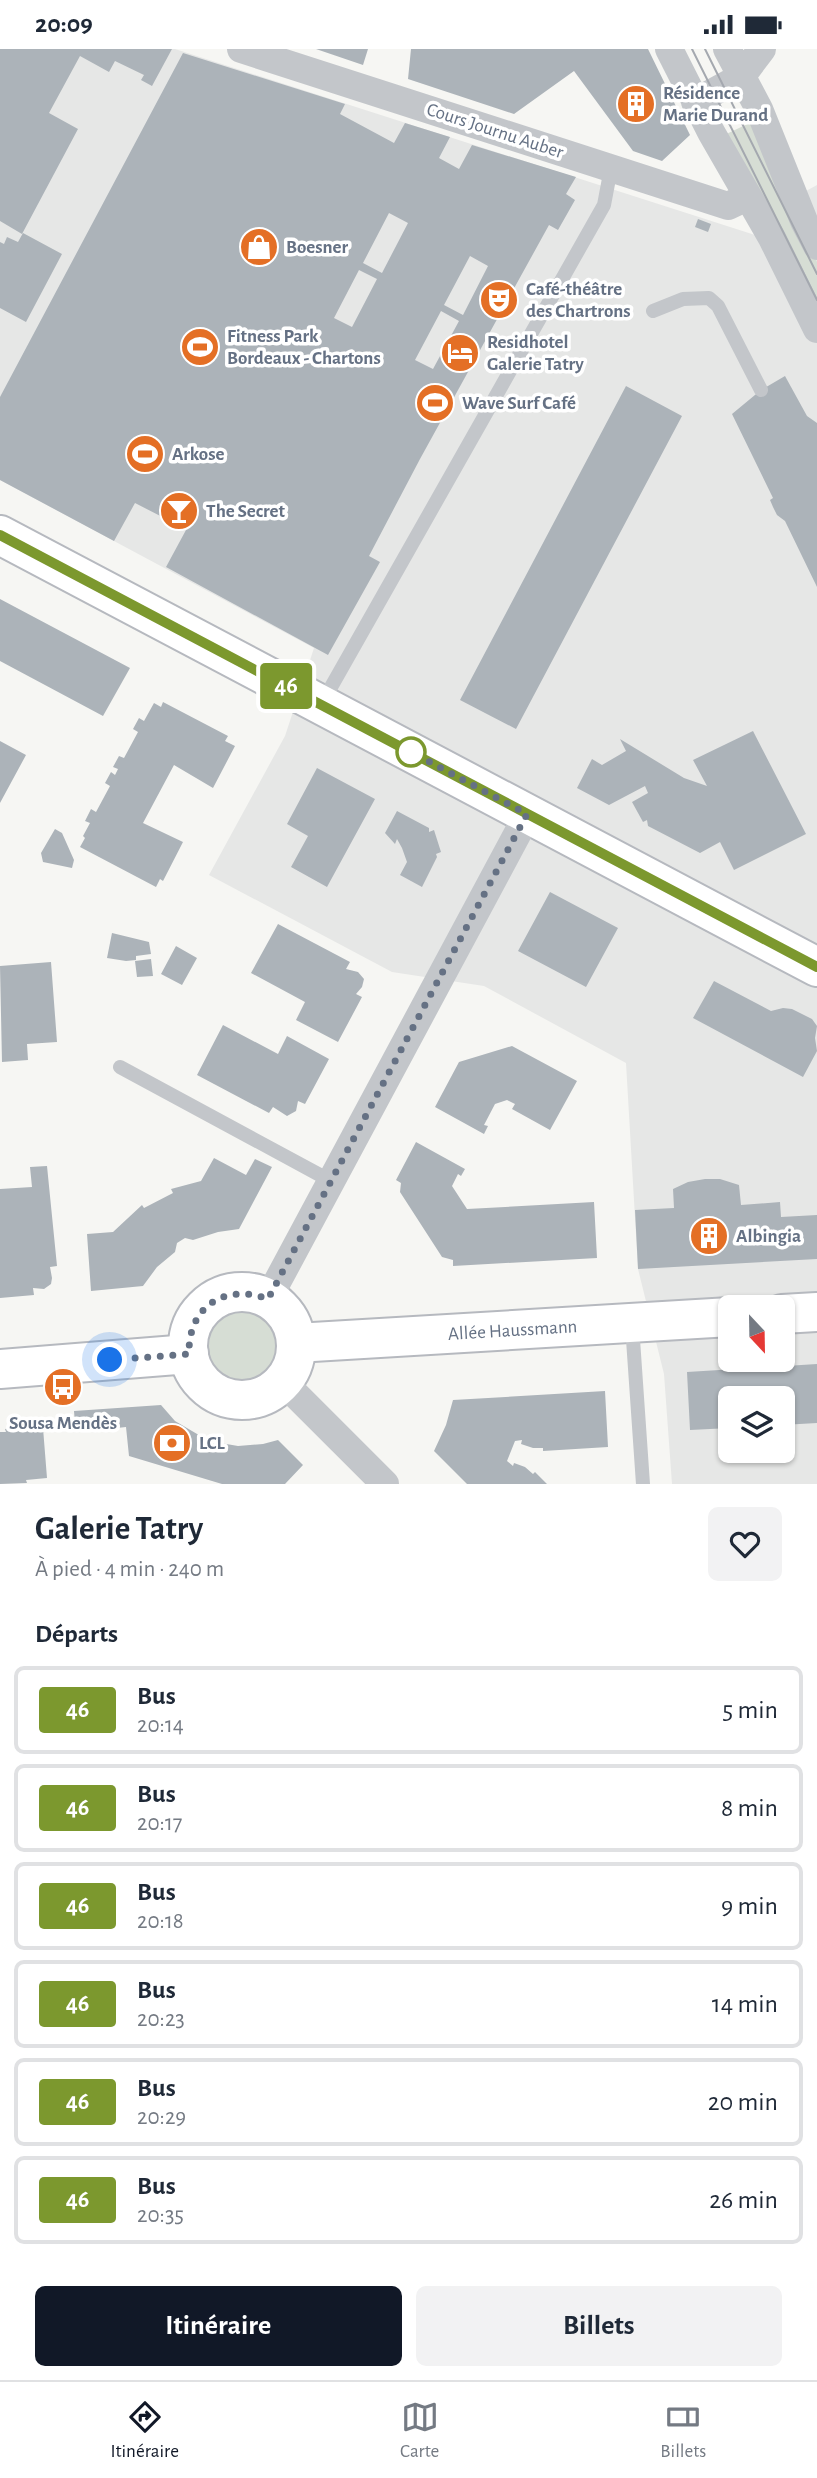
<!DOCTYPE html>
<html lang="fr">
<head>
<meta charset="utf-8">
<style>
  :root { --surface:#fff; --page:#f2f2f3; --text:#1f2937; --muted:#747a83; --line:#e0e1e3; --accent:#111827 }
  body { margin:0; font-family:"Alegreya Sans",sans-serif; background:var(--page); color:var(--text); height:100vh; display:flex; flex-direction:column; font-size:26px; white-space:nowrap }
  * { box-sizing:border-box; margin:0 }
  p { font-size:23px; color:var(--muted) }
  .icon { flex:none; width:38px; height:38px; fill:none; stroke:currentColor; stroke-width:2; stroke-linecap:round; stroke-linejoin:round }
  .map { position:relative; height:1435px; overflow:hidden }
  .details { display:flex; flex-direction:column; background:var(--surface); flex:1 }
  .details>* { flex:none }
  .badge { padding:0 14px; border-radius:5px; font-size:24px; line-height:46px }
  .needle { width:46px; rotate:158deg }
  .controls { position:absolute; left:718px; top:1246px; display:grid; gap:14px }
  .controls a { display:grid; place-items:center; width:77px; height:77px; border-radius:10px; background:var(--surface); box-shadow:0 2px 5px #0004; font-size:35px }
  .you { position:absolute; width:35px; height:35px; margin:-18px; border:5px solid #fff; border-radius:50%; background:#1a73e8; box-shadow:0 0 0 10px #1a73e833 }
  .map>.badge { position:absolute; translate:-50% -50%; box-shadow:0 0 0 4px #fff }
  h2 { padding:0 35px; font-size:26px; line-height:63px }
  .round { display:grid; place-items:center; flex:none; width:74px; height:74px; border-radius:10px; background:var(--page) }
  .overview { display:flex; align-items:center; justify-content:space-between; height:119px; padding:0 35px }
  h1 { font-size:33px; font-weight:700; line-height:52px }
  .cta { display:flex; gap:14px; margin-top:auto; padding:14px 35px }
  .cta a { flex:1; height:80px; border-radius:10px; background:var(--accent); color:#fff; font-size:28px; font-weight:700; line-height:80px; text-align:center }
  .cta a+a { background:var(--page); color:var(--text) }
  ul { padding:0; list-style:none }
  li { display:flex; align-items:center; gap:21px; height:88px; margin:0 14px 10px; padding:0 21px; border:4px solid var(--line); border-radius:10px }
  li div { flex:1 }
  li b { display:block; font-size:26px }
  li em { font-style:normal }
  li .badge { min-width:77px; font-weight:700; text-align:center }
  .status { display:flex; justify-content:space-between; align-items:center; height:49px; padding:0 35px; background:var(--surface); direction:ltr }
  .status svg { height:19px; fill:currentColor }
  .menu { display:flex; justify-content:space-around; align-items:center; height:98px; border-top:2px solid var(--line); background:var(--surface); font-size:19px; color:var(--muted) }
  .menu a { display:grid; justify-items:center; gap:4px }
  .menu .current { color:var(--accent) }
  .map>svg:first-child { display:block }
  .built { fill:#e6e7e6; fill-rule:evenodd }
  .green { fill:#d6ddd4 }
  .building { fill:#acb3b9; fill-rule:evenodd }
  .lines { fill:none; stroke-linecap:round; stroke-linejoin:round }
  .secondary-casing { stroke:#b6b9bf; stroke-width:42 }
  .lane { stroke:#c3c6ca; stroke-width:14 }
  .street { stroke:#c3c6ca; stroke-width:28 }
  .secondary { stroke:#fff; stroke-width:38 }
  .tram { stroke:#a4a8af; stroke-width:2 }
  .line-casing { stroke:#fff; stroke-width:16 }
  .line { stroke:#7c982e; stroke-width:10 }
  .walk { stroke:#657184; stroke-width:7; stroke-dasharray:0 12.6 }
  .stop-dot { fill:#fff; stroke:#7c982e; stroke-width:3.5 }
  .labels { text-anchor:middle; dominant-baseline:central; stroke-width:7; stroke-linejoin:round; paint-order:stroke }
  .poi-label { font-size:19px; font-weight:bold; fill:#657184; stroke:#fff; text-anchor:start }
  .street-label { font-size:19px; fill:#657184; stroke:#fff }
</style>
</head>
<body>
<div class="status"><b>20:09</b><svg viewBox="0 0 49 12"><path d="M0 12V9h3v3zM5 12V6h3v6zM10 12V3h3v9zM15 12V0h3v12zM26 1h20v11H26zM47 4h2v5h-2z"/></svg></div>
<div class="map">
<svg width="817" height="1435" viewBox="0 0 817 1435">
  <rect width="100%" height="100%" fill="#f6f6f3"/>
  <path class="built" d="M0 0H175L755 186 806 142 817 136V1435H672L664 1325 638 1220 626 1014 484 937 392 923 209 826 285 687 314 599 0 431ZM730 1258H782V1311H730ZM730 1349H782V1402H730Z"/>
  <path class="green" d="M756 71 798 175 817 213V263L720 88Z
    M201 1296a41 41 0 1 1 82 0a41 41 0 1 1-82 0Z"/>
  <path class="building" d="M0 0H172L152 37 141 31 144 26 115 12 109 23 80 7 49 64 78 80 22 185 0 172Z
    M316 0H368L363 16Z
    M411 0H648L690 86 662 112 633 102 574 22 514 65 408 30Z
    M183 4 345 55 340 65 394 94 405 74 450 88 439 109 459 120 472 96 576 128 566 145 575 151 558 181 549 176 420 410 369 507 380 513 328 606 166 518 186 481 172 473 135 454 114 492 0 431V348ZM389 164 408 174 382 224 363 214ZM470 207 488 217 463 266 444 256ZM359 221 377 230 352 278 334 269ZM441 262 459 272 433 320 415 311Z
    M698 170 711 175 708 183 695 178Z
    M23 184 62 205 26 273 0 259V193L4 195 7 188 18 193Z
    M785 327 807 367 817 374V538L785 472 777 466 773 458 770 451 773 449 732 365 761 341Z
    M626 337 682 367 516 680 460 651Z
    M0 550 130 619 103 667 0 612Z
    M163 653 228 687 225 692 235 697 213 739 174 716 143 774 183 793 163 832 160 830 156 838 80 798 85 789 83 787 90 774 85 772 91 760 96 763 110 737 105 734 111 723 115 726 118 720 113 718 119 707 124 709 138 683 133 680 139 669 144 672 154 654 161 658Z
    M753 682 806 785 734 821 720 793 700 804 648 777 647 771 643 773 632 753 648 744 645 737 609 756 577 739 592 710 602 716 626 702 620 690 684 729 707 737 693 711Z
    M0 692 26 706 0 754Z
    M317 719 375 750 327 838 291 818 308 787 287 775Z
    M397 762 429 779V783L434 781 441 803 436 805 437 808 422 838 400 826 407 813 402 799 397 790 395 795 385 784Z
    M55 780 62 784 74 811 72 819 43 813 41 804Z
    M550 843 618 879 586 938 518 902Z
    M278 875 350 913 346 920 358 923 364 930 362 938 356 945 362 948 338 993 296 971 305 953 251 924Z
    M112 884 149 893 151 905 136 907V911L126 912 107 909Z
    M176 897 197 909 182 936 161 925Z
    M151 910 153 927 137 928 135 912Z
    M51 913 57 993 27 995 28 1011 2 1013 0 917Z
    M714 932 771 962 783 959 792 960 812 970 817 977 815 989 817 1002 803 1028 693 969Z
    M223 976 278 1005 287 987 329 1010 305 1055 298 1052 296 1062 287 1067 273 1058 269 1064 197 1026Z
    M512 997 577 1032 550 1081 512 1060 515 1055 507 1051 495 1055 484 1076 488 1077 484 1085 435 1058 459 1013Z
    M416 1093 465 1120 461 1127 458 1125 452 1137 467 1160 594 1153 597 1209 453 1217V1211L442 1208 400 1143 401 1134 396 1131Z
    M214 1109 246 1126 255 1110 272 1118 239 1180 218 1183 193 1191 185 1189 177 1194 175 1203 157 1218 143 1237 91 1242 87 1185 113 1183 142 1156 144 1159 173 1144 171 1140 201 1132Z
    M47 1117 57 1217 50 1218 52 1229 51 1235 44 1240 33 1239 34 1246 0 1249V1140L32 1138 30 1118Z
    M705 1130H720L739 1136 741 1156 780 1153 781 1168 817 1166V1210L638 1220 635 1161 674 1159 673 1140 688 1133Z
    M817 1315V1374L782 1376V1349H730V1379L690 1381 687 1323Z
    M605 1342 608 1398 543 1402V1399H533L521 1395 522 1391 515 1392 507 1412 513 1417 514 1414 525 1418 533 1425 535 1423 547 1435H467L434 1402 446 1376 453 1351Z
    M161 1356 175 1372 209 1392 238 1397 263 1395 278 1391 303 1416 285 1435H222L129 1407 126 1378 90 1382 89 1374 75 1375 74 1362Z
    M21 1378V1381L43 1379 47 1429 26 1431 27 1434 0 1435V1383H6L5 1380Z"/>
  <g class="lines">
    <defs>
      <g id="secondary">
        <path d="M0 486 817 918"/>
        <circle cx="242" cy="1297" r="54"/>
        <path d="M782 1265 817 1263"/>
        <path id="s1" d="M296 1294 730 1268"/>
        <path d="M0 1320 189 1305"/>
      </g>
    </defs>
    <use href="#secondary" class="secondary-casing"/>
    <path class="lane" d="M653 262 683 250 709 249 718 257 761 341
      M322 654 604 156 611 119
      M120 1018 331 1132
      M632 1276 643 1435"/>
    <path class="street" d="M241 0 728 157 747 148
      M669 0 711 83 772 189 817 280
      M727 0 759 60 804 172 817 197
      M695 53 741 28 762 0
      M268 1250 528 765
      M283 1333 385 1435"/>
    <use href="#secondary" class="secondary"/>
    <path class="tram" d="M692 0 817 251
      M705 0 817 225"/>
  </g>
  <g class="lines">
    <defs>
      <path id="line" d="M0 486 817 918"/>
    </defs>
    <use href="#line" class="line-casing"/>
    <use href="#line" class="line"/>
    <path class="walk" d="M110 1311 189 1305C188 1257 225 1234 268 1250L527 765 411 703"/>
  </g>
  <defs>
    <symbol id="building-disc" viewBox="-11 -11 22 22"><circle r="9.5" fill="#e46f25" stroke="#fff"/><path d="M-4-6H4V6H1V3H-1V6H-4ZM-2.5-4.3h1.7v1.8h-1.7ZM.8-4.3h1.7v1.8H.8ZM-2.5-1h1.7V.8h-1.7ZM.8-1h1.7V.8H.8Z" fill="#fff"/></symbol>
    <symbol id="shop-disc" viewBox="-11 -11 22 22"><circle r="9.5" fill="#e46f25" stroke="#fff"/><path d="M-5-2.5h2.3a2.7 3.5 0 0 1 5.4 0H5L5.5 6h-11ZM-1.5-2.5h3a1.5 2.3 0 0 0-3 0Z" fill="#fff"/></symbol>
    <symbol id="theatre-disc" viewBox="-11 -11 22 22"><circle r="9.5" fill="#e46f25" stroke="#fff"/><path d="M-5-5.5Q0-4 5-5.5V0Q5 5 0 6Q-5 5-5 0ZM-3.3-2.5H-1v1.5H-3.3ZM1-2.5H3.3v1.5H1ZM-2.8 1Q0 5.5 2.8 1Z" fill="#fff"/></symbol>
    <symbol id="stadium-disc" viewBox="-11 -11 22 22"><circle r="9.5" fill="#e46f25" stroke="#fff"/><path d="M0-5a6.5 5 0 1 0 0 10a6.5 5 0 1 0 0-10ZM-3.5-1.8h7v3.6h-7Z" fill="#fff"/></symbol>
    <symbol id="hotel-disc" viewBox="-11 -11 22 22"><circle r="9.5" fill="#e46f25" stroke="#fff"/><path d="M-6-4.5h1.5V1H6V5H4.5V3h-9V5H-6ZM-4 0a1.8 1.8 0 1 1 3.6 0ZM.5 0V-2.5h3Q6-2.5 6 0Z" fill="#fff"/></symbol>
    <symbol id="bar-disc" viewBox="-11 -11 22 22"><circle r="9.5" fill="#e46f25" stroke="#fff"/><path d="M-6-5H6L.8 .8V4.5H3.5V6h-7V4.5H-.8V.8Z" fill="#fff"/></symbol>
    <symbol id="bus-disc" viewBox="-11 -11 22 22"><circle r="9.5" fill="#e46f25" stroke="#fff"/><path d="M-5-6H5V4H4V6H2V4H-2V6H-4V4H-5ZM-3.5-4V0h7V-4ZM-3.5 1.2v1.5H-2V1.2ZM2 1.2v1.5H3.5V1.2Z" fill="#fff"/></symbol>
    <symbol id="bank-disc" viewBox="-11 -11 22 22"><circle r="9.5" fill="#e46f25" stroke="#fff"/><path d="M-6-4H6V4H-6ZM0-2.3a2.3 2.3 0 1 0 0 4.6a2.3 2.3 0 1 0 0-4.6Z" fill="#fff"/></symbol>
  </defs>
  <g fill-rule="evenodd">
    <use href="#building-disc" x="614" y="33" width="44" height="44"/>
    <use href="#shop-disc" x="237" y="176" width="44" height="44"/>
    <use href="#theatre-disc" x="477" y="229" width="44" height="44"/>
    <use href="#stadium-disc" x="178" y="276" width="44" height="44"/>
    <use href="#hotel-disc" x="438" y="282" width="44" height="44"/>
    <use href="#stadium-disc" x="413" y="332" width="44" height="44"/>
    <use href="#stadium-disc" x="123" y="383" width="44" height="44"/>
    <use href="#bar-disc" x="157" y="440" width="44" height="44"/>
    <use href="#building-disc" x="687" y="1165" width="44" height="44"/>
    <use href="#bus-disc" x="41" y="1316" width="44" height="44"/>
    <use href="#bank-disc" x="150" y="1372" width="44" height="44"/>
  </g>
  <circle class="stop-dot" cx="411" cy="703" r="14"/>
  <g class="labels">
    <g class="poi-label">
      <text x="663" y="44">Résidence<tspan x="663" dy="22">Marie Durand</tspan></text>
      <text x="286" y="198">Boesner</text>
      <text x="526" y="240">Café-théâtre<tspan x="526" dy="22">des Chartrons</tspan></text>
      <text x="227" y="287">Fitness Park<tspan x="227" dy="22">Bordeaux - Chartons</tspan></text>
      <text x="487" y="293">Residhotel<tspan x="487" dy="22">Galerie Tatry</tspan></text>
      <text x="462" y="354">Wave Surf Café</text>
      <text x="172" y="405">Arkose</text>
      <text x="206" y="462">The Secret</text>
      <text x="736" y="1187">Albingia</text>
      <text x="63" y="1374" text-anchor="middle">Sousa Mendès</text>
      <text x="199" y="1394">LCL</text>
    </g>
    <g class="street-label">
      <text transform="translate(495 82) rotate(18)">Cours Journu Auber</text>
      <text stroke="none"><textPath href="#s1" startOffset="217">Allée Haussmann</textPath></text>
    </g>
  </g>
</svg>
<div class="controls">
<a><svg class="needle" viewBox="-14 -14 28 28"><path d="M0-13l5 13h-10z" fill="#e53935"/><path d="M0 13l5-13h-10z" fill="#747a83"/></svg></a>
<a><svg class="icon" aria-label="layers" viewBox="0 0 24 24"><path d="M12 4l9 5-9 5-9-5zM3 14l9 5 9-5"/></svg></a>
</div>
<div class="you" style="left:110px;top:1311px"></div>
<b class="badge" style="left:286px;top:637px;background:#7c982e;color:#fff">46</b>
</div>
<section class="details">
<div class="overview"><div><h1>Galerie Tatry</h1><p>À pied · 4 min · 240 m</p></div><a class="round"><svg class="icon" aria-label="heart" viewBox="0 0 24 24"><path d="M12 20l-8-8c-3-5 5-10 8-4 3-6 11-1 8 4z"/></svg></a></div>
<h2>Départs</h2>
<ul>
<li><span class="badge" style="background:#7c982e;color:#fff">46</span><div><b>Bus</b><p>20:14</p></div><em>5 min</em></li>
<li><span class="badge" style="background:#7c982e;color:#fff">46</span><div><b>Bus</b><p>20:17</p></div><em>8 min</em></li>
<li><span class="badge" style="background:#7c982e;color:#fff">46</span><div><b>Bus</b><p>20:18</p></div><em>9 min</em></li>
<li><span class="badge" style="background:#7c982e;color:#fff">46</span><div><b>Bus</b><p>20:23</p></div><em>14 min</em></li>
<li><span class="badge" style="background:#7c982e;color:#fff">46</span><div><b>Bus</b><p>20:29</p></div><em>20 min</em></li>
<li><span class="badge" style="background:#7c982e;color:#fff">46</span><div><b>Bus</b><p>20:35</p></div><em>26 min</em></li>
</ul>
<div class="cta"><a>Itinéraire</a><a>Billets</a></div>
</section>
<nav class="menu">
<a class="current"><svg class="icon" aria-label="directions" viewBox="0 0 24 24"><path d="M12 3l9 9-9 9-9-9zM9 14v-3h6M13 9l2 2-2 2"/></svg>Itinéraire</a>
<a><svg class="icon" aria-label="map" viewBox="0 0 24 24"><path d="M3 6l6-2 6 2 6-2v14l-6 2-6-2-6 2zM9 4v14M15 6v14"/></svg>Carte</a>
<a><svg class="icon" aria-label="tickets" viewBox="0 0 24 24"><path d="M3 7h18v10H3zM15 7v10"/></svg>Billets</a>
</nav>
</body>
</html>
